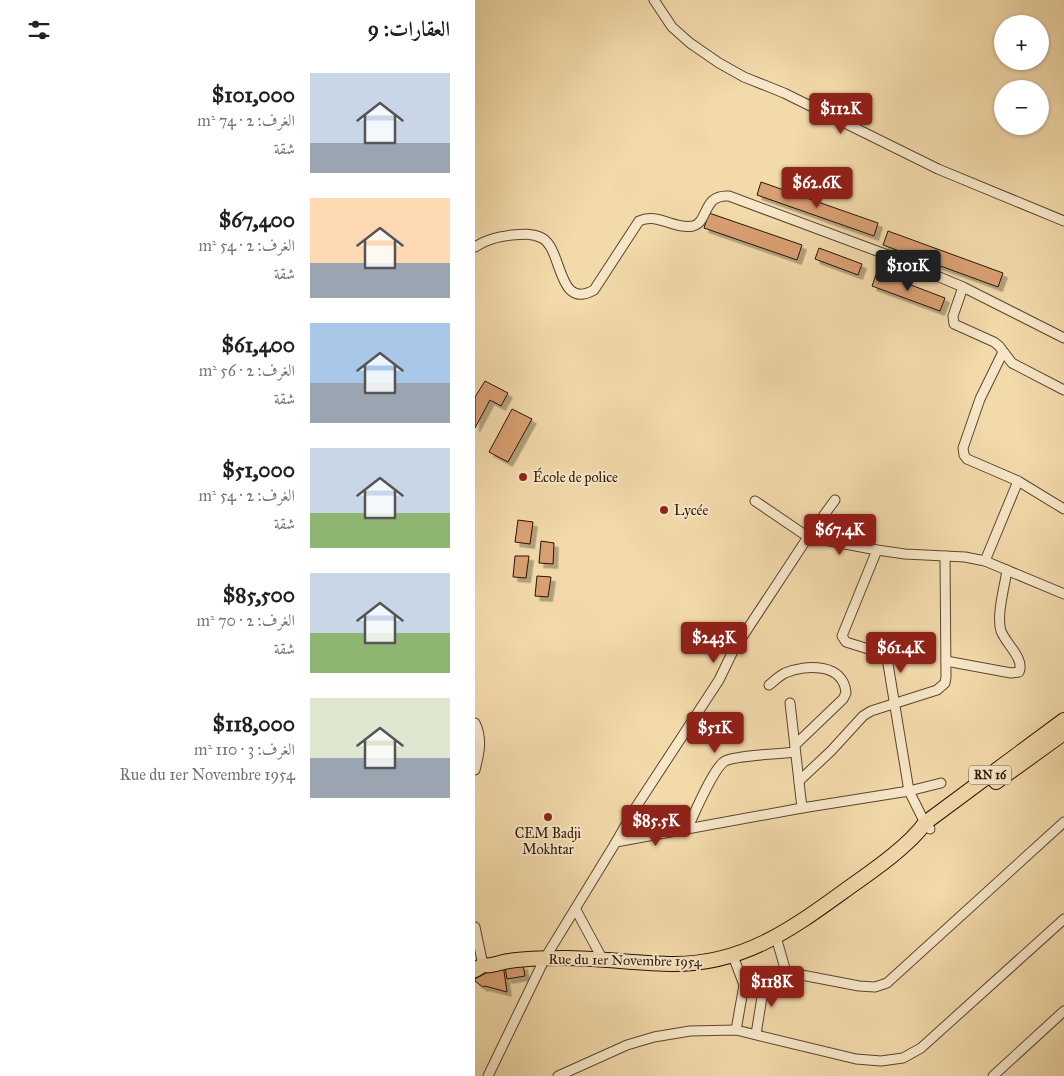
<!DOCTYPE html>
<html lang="ar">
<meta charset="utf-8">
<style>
body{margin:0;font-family:"IM FELL Great Primer",Amiri,serif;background:#f2f2f2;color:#202124;direction:rtl;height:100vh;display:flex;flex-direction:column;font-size:19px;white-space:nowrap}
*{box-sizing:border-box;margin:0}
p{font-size:16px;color:#757577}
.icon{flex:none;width:28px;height:28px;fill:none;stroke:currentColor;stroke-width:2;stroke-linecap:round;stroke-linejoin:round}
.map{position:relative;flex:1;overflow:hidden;direction:ltr}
.details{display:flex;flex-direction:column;background:#fff;width:475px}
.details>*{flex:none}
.buttons{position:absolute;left:519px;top:15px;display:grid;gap:10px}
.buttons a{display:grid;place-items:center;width:55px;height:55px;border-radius:50%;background:#fff;box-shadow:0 1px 4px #0004;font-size:25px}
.price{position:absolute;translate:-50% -42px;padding:0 11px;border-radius:5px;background:#8f2418;color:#fff;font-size:16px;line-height:32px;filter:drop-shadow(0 1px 2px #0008)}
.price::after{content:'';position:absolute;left:50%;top:30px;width:15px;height:11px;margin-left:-8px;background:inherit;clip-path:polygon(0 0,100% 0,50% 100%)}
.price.on{background:#222;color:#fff}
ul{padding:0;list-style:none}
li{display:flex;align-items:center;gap:15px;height:125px;padding:0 25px}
li span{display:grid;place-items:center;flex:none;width:140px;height:100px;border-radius:0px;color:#555}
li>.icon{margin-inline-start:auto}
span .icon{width:60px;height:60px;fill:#fffc;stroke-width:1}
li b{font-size:21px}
h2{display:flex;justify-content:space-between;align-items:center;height:60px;padding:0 25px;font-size:21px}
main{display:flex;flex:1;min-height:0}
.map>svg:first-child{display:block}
</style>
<main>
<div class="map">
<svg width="589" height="1076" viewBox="0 0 589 1076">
<defs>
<filter id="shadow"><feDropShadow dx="4.5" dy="4.5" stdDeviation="0" flood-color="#0004"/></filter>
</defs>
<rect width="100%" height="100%" fill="#f3daab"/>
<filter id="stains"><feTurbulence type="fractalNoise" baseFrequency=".004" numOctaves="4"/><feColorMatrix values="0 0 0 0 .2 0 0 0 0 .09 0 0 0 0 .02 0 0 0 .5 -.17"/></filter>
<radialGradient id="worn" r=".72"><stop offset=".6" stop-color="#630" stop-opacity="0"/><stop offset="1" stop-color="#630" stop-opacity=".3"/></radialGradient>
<g fill="#d9a073" stroke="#271306" filter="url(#shadow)">
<path d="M286 182 403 223 399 236 282 195Z"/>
<path d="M234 213 327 245 322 260 229 228Z"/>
<path d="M413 231 528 273 523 287 408 245Z"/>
<path d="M344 248 387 264 383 275 340 259Z"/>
<path d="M402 272 470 298 465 311 397 286Z"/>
<path d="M10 381 33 393 26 406 15 400 0 428V397Z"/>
<path d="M37 409 57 419 33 462 14 452Z"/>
<path d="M43 520 58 522 55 544 40 542Z"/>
<path d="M66 541 79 543 78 564 64 563Z"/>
<path d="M40 556H54L51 578 38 577Z"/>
<path d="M62 576 76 577 73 597 60 596Z"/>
<path d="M28 964 32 992 10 986 8 987 0 981V979Z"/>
<path d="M48 965 50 976 32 979 30 967Z"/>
</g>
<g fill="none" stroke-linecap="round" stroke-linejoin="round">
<g stroke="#5a452f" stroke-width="11">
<g id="minor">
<path d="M179 0 197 27 215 43 244 63 269 77 309 93 463 169 589 221"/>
<path d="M0 247C12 239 23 237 37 235 47 234 57 233 67 238 88 249 82 311 119 290L164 221C183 212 199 230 218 226 234 222 227 194 254 196L410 254 488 287 478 316 479 324 519 342 524 346 537 363 589 390"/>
<path d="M488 287 589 338"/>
<path d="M528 352 505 399 488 448 489 455 492 459 543 481 589 509"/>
<path d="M280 501 333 537 402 550 430 554 490 557 510 561 589 594"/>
<path d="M402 550 367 636 371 642 406 653 412 658 434 791 450 823 455 829"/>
<path d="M510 561 543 481"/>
<path d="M471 661 536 673 544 672C550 659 531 644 526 631 521 616 530 585 532 570"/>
<path d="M294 685C299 681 304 676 310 673 331 664 369 663 371 693L368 699 320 745"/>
<path d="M315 703 327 808"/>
<path d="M0 723C8 739 4 754 0 770"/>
<path d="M324 781 356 751 388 716 396 711 462 690 470 683 471 677 470 556"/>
<path d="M212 829C219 815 238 768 250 761 262 755 305 754 320 752"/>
<path d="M141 842 161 807 244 680 258 651 333 537 360 500"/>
<path d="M101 910 128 960"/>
<path d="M0 927 8 965"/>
<path d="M301 937 311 972"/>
<path d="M258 956 269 985 261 1030"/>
<path d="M269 985 311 972 384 986 400 987 412 983 589 822"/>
<path d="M281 1034 290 979"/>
<path d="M13 1076 70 958 141 842 327 808 434 791 466 783"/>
<path d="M83 1076 152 1045 179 1037 215 1031 261 1030 381 1059 406 1061 428 1058 446 1048 589 919"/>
<path d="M518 1076 589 1011"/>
</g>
</g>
<g stroke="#271306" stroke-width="16">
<g id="primary">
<path d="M521 782 589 733"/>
<path d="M0 970 8 965C16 967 25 962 34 961 52 958 71 958 90 958 127 958 163 964 199 964 270 964 318 928 372 889 396 872 434 846 450 823L589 720"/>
</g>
</g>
<use href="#minor" stroke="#f7e7c8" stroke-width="9"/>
<use href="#primary" stroke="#f3daab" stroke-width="14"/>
</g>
<g fill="#8f2418" stroke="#f7e7c8" stroke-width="2">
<circle cx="48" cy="477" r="5"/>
<circle cx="189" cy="510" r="5"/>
<circle cx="73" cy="817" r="5"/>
</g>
<g text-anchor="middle" stroke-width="4" stroke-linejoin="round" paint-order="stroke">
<rect fill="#f7e7c8" stroke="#655340" stroke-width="1" x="494" y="765.5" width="42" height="19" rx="4"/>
<g font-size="12" font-weight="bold" fill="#271306">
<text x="515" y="779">RN 16</text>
</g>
<g font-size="14" fill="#271306" stroke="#f7e7c8" text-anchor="start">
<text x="58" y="482">École de police</text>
<text x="199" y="515">Lycée</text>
<text x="73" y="838" text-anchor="middle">CEM Badji<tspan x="73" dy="16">Mokhtar</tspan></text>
</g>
<g font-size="14" fill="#271306" stroke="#f7e7c8">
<text transform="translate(150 960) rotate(1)" y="5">Rue du 1er Novembre 1954</text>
</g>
</g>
<rect width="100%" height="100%" filter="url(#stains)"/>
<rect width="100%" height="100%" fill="url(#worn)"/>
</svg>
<div class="buttons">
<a>+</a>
<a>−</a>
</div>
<b class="price" style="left:366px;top:135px">$112K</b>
<b class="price" style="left:342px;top:209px">$62.6K</b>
<b class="price on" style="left:433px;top:292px">$101K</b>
<b class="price" style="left:365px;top:556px">$67.4K</b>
<b class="price" style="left:239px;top:664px">$243K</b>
<b class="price" style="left:426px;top:674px">$61.4K</b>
<b class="price" style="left:240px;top:754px">$51K</b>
<b class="price" style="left:181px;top:847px">$85.5K</b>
<b class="price" style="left:297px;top:1008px">$118K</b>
</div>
<section class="details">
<h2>العقارات: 9<svg class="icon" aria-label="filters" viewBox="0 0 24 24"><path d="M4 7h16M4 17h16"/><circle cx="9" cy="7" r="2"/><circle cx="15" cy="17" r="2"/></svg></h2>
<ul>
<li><span style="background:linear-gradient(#c9d6e8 70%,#9aa5b1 0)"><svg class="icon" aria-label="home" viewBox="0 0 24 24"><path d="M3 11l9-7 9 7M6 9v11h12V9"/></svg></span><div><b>$101,000</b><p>الغرف: 2 · 74 m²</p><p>شقة</p></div></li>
<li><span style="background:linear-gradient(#ffd9b3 65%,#9aa5b1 0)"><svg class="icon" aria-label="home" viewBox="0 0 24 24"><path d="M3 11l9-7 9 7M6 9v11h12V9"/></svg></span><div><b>$67,400</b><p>الغرف: 2 · 54 m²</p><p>شقة</p></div></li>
<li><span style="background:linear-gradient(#a9c7e8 60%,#9aa5b1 0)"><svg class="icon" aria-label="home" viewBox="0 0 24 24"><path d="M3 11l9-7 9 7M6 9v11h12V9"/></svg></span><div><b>$61,400</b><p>الغرف: 2 · 56 m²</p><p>شقة</p></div></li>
<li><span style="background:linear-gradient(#c9d6e8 65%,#8fb573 0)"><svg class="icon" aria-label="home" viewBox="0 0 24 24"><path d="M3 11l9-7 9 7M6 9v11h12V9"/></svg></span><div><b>$51,000</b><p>الغرف: 2 · 54 m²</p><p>شقة</p></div></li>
<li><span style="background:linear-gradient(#c9d6e8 60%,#8fb573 0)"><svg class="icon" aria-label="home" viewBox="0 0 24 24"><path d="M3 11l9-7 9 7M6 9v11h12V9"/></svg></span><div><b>$85,500</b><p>الغرف: 2 · 70 m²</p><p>شقة</p></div></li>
<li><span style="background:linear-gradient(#dfe7d0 60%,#9aa5b1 0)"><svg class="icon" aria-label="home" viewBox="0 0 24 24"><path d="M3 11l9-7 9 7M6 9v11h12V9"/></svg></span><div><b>$118,000</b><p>الغرف: 3 · 110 m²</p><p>Rue du 1er Novembre 1954</p></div></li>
</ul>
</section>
</main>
